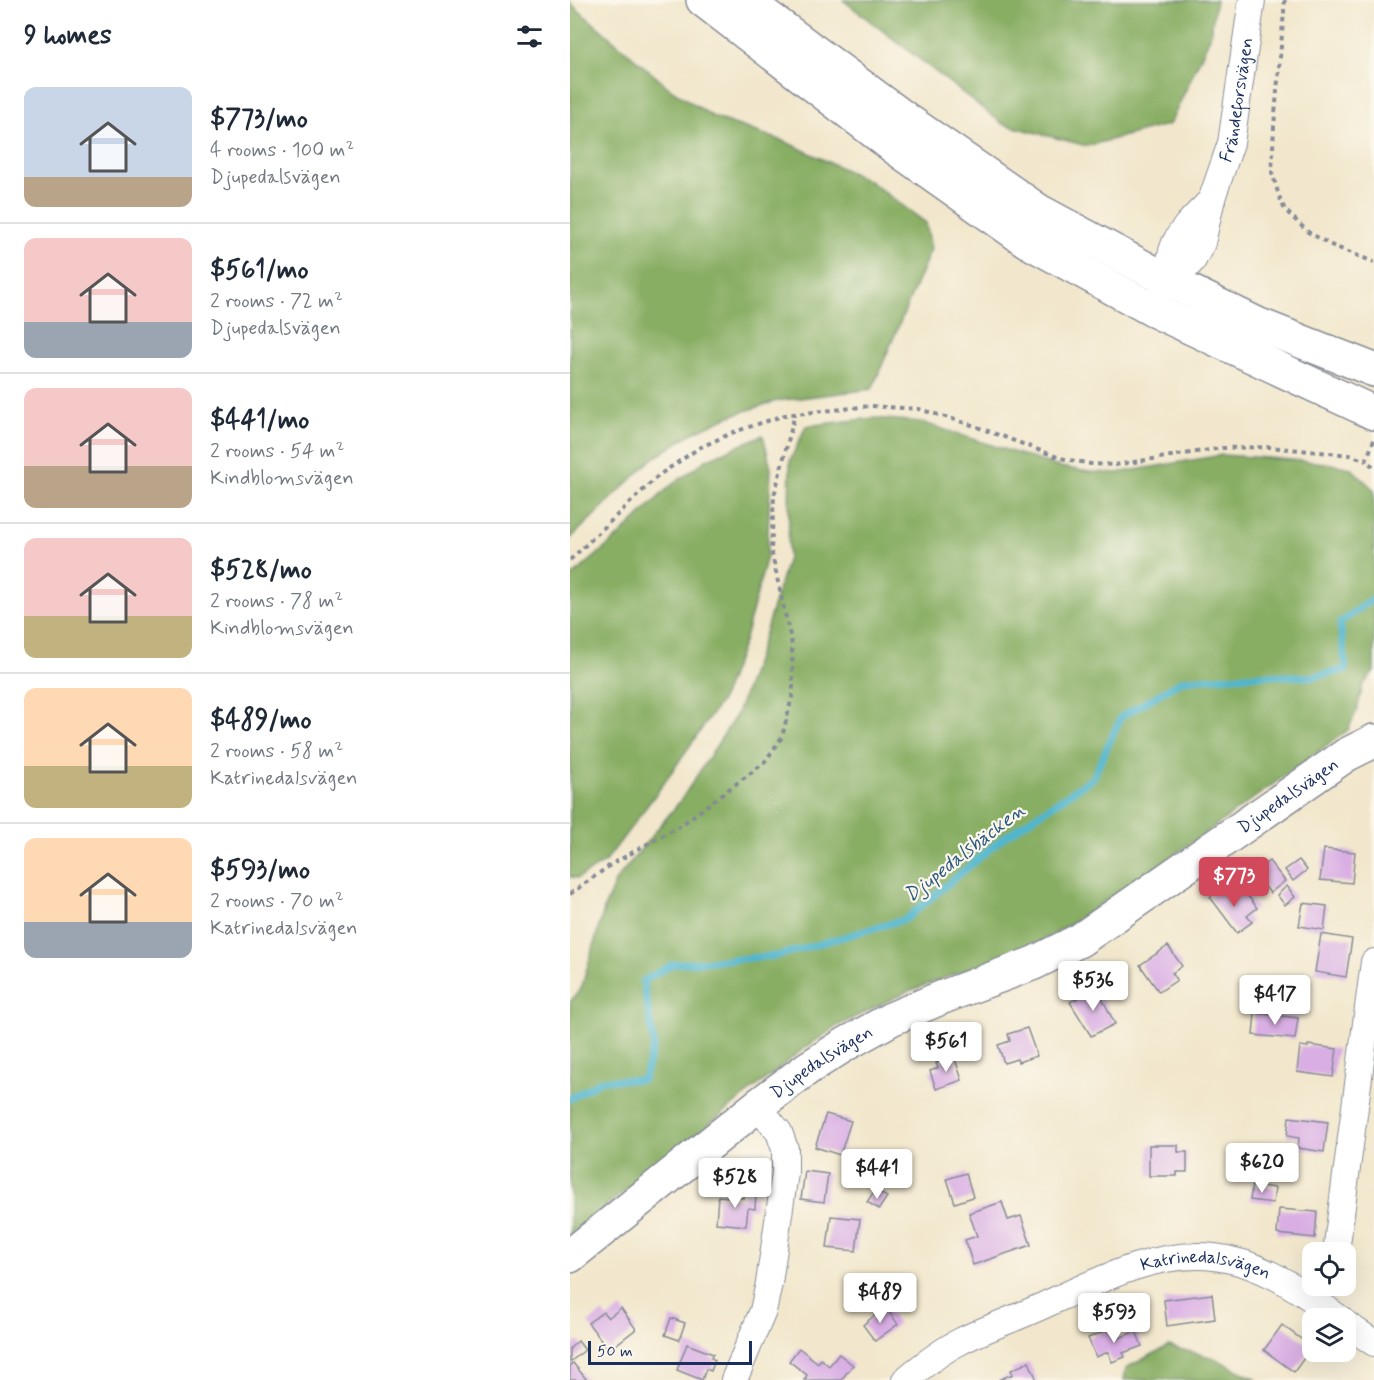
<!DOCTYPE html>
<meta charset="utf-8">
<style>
body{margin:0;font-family:Mynerve,sans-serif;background:#f6f6f7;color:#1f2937;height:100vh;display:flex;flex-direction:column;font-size:22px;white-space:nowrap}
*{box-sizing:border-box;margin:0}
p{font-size:20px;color:#747a83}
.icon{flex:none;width:33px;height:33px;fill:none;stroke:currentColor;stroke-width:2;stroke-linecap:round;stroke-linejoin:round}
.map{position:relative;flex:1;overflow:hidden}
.drawer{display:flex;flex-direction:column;background:#fff;width:570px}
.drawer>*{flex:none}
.fabs{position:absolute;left:732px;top:1242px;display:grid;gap:12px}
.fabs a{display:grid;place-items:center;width:54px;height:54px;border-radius:12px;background:#fff;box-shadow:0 6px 24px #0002;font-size:30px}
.scale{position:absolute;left:18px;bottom:15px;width:164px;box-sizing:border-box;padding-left:6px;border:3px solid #1b2f5e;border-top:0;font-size:16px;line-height:21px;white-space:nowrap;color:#1b2f5e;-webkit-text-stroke:4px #fbf7ec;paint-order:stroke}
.price{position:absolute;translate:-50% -51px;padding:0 14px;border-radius:6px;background:#fff;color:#222;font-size:20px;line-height:39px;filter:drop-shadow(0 2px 3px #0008)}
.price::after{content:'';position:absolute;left:50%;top:36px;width:18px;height:14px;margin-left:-9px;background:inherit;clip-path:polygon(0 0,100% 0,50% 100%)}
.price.active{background:#d1495b;color:#fff}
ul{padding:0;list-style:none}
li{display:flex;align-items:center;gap:18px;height:150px;padding:0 24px}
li+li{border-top:2px solid #e0e1e3}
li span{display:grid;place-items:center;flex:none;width:168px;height:120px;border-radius:12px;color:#555}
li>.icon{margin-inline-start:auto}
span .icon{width:72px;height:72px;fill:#fffc;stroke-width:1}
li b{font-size:26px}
h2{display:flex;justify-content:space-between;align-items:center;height:72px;padding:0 24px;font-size:26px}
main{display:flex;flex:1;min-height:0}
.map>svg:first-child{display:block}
</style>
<main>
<section class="drawer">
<h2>9 homes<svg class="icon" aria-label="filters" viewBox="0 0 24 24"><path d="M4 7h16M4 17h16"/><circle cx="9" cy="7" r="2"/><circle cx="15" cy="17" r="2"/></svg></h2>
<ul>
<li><span style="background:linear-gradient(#c9d6e8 75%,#b9a48a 0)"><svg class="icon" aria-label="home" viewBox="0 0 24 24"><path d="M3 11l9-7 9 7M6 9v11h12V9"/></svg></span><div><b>$773/mo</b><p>4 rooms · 100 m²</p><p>Djupedalsvägen</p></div></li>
<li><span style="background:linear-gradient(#f6c9c9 70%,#9aa5b1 0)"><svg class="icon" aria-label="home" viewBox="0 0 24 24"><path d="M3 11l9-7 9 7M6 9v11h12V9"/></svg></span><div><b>$561/mo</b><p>2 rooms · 72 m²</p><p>Djupedalsvägen</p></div></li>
<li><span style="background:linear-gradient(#f6c9c9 65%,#b9a48a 0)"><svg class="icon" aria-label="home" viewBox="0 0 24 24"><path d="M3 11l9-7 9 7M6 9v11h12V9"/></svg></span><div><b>$441/mo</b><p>2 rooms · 54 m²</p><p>Kindblomsvägen</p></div></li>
<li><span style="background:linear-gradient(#f6c9c9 65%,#c2b280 0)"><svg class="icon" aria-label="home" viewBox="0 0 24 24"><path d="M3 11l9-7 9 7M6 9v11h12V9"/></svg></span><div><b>$528/mo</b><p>2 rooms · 78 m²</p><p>Kindblomsvägen</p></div></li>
<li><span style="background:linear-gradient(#ffd9b3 65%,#c2b280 0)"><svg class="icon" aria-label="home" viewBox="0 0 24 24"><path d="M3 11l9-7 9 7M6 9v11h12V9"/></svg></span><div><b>$489/mo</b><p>2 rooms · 58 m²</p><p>Katrinedalsvägen</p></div></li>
<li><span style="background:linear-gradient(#ffd9b3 70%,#9aa5b1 0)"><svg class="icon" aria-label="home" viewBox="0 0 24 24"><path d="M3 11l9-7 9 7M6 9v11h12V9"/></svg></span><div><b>$593/mo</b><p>2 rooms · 70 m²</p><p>Katrinedalsvägen</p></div></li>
</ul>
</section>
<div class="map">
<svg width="804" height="1380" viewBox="0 0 804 1380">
<rect width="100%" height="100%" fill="#fbf7ec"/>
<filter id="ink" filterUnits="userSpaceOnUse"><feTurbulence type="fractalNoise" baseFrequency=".0167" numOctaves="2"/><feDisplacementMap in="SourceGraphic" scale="12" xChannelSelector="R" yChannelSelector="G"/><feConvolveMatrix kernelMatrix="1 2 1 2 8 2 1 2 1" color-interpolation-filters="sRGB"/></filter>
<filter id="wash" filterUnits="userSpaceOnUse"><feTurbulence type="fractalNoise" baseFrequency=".008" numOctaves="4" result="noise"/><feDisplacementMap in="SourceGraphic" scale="24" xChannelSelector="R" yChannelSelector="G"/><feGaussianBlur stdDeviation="1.35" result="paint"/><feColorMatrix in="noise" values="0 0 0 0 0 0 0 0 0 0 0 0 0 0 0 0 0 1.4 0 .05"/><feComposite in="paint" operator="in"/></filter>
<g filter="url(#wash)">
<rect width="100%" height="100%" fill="#f2e7cc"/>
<g fill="#88ae63" stroke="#526e60" stroke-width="1.5">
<path d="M273 0H646L640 37 600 124 517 146 433 124Z"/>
<path d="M0 3 99 88 143 117 216 142 299 181 356 223 361 249 302 389 206 401 157 417 122 433 81 460 0 539Z"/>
<path d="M303 418 351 422 489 467 520 472 547 473 652 455 698 458 756 463 781 468 804 490V672L793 685 787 710 778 730 630 837 501 924 465 945 336 992 269 1025 232 1050 0 1235V1002L11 989 35 906 46 880 111 800 167 714 189 652 218 558 220 461 236 426Z"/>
<path d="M193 435 201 468 197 556 174 642 151 701 94 783 35 862 8 878 0 877V578L50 535 99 487 136 460Z"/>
<path d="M598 1346 644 1358 687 1380H554L556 1368Z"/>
</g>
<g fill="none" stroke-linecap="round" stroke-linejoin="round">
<path stroke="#50b6cf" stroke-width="7" d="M0 1099 32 1080H73L84 1045 73 981 103 964 207 956 336 919 433 838 523 778 551 717 613 680 693 675 740 677 776 670 770 623 804 598"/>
</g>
<g id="blocks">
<g fill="#d9aee4">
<path d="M754 849 785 852 782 883 750 880Z"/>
<path d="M729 860 737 870 723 881 715 870Z"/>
<path d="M699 861 715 881 700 893 684 872Z"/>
<path d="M655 886 665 899 675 892 687 908 677 916 682 922 667 933 640 897Z"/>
<path d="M717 886 725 897 715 905 707 895Z"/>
<path d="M733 903 757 906 754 930 729 926Z"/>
<path d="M751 934 782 939 776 977 745 972Z"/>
<path d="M598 946 612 966 602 973 607 980 589 992 570 965Z"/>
<path d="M527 988 545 1024 521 1036 500 1002Z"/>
<path d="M685 1013 728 1018 725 1039 683 1035Z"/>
<path d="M457 1028 467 1056 448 1062 447 1059 434 1063 428 1045 440 1041 438 1034Z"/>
<path d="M738 1045 767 1049 763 1077 727 1072 730 1046 738 1047Z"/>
<path d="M384 1056 392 1080 366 1089 360 1071 368 1068 366 1063Z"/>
<path d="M256 1114 281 1121 270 1155 245 1147Z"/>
<path d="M719 1117 758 1122 754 1152 728 1148 729 1138 717 1136Z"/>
<path d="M579 1145H608V1152H617V1172H607V1176H579Z"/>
<path d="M235 1171 258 1174 254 1202 231 1199Z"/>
<path d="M396 1173 403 1197 385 1203 377 1179Z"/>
<path d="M682 1185 705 1188 703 1203 680 1200Z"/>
<path d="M305 1190 317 1197 309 1209 297 1202Z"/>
<path d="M175 1192 186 1193 185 1209 178 1208 176 1226 146 1223 148 1196 174 1198Z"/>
<path d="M432 1202 438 1220 451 1216 461 1245 403 1265 395 1240 407 1236 399 1213Z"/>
<path d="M709 1209 747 1212 745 1238 707 1234Z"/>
<path d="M261 1216 290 1219 286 1251 257 1248Z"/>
<path d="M642 1294 645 1319 597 1326 594 1300Z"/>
<path d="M315 1307 328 1324 305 1341 293 1325Z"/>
<path d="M51 1308 66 1329 39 1350 18 1323 33 1312 38 1318Z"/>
<path d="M101 1318 115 1323 109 1340 95 1335Z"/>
<path d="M712 1325 742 1347 724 1372 694 1350Z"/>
<path d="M543 1328 547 1339 566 1331 572 1346 553 1353 555 1357 542 1362 538 1352 526 1357 518 1338Z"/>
<path d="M8 1341 15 1350 0 1362V1348Z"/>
<path d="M117 1344 143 1354 141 1358 145 1360 141 1371 136 1369 132 1380 107 1370Z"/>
<path d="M229 1348 248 1363 251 1359 259 1366 269 1354 283 1365 271 1380H234L237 1375 219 1361Z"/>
<path d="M459 1362 467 1380H428L443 1374 441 1370Z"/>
<path d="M3 1363 17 1380H0V1365Z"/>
</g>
</g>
</g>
<g filter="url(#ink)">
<use href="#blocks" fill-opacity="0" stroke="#868b95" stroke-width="1.5"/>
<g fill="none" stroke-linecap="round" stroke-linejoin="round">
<g stroke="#868b95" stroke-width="28">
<g id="minor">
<path d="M599 281C597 238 615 228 642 199"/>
<path id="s1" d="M592 293 599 281 612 272 623 260 632 243 642 198 661 143 682 0"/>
<path d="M766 1252 804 962"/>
<path d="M776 1324 804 1343"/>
<path d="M164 1380 193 1311 199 1283 215 1173V1149L209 1132 187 1106"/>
<path id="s2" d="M335 1380C352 1366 371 1351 391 1341 417 1328 444 1319 470 1307 523 1283 584 1250 644 1257 691 1262 732 1291 769 1318"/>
</g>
</g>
<g stroke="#868b95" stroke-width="36">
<g id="tertiary">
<path id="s3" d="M0 1256 187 1106 238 1068 276 1044 321 1019 373 997 464 963 510 940 776 755 804 741"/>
</g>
</g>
<g stroke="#868b95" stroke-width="36">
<g id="secondary">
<path d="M133 0 324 147 457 241 583 310 804 413"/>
<path d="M175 0 337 120 469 211 599 281 687 324 804 370"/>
</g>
</g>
<g stroke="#868b95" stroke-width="4" stroke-dasharray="4.5 4.5" stroke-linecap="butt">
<path d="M715 0 704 126 702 172 709 196 715 210 738 232 763 246 804 262"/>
<path d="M804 440 796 461 804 467"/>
<path d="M0 560 89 475 129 448 164 432 215 415 301 406 349 409 402 425 490 458 521 464 545 465 652 448 699 447 780 455 796 461"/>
<path d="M0 894 42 864 111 825 194 763 212 737 223 693 222 645 201 550 204 496 225 414"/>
</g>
<use href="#minor" stroke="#fff" stroke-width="26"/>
<use href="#tertiary" stroke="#fff" stroke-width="33"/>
<use href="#secondary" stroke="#fff" stroke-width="33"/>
</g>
</g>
<g text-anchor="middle" stroke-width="4.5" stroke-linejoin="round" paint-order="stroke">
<g font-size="18" fill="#1b2f5e" stroke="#fbf7ec">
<text dy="6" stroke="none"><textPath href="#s1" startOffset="213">Frändeforsvägen</textPath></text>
<text dy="6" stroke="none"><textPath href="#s3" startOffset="858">Djupedalsvägen</textPath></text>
<text dy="6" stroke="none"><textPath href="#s3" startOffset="318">Djupedalsvägen</textPath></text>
<text dy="6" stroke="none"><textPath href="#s2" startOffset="330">Katrinedalsvägen</textPath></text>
</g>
<g font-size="20" font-style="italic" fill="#2b5880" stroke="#fbf7ec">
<text transform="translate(394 852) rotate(-38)" y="7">Djupedalsbäcken</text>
</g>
</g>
</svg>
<div class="fabs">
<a><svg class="icon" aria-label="locate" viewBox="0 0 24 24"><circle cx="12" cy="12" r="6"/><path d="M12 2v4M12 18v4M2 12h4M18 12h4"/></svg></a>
<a><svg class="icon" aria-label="layers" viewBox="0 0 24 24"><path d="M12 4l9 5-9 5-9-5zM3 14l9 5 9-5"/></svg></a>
</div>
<div class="scale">50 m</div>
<b class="price active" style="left:664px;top:908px">$773</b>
<b class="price" style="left:523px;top:1012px">$536</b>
<b class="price" style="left:705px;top:1026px">$417</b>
<b class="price" style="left:376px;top:1073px">$561</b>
<b class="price" style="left:692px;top:1194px">$620</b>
<b class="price" style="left:307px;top:1200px">$441</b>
<b class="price" style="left:165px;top:1209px">$528</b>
<b class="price" style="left:310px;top:1324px">$489</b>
<b class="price" style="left:544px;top:1344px">$593</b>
</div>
</main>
